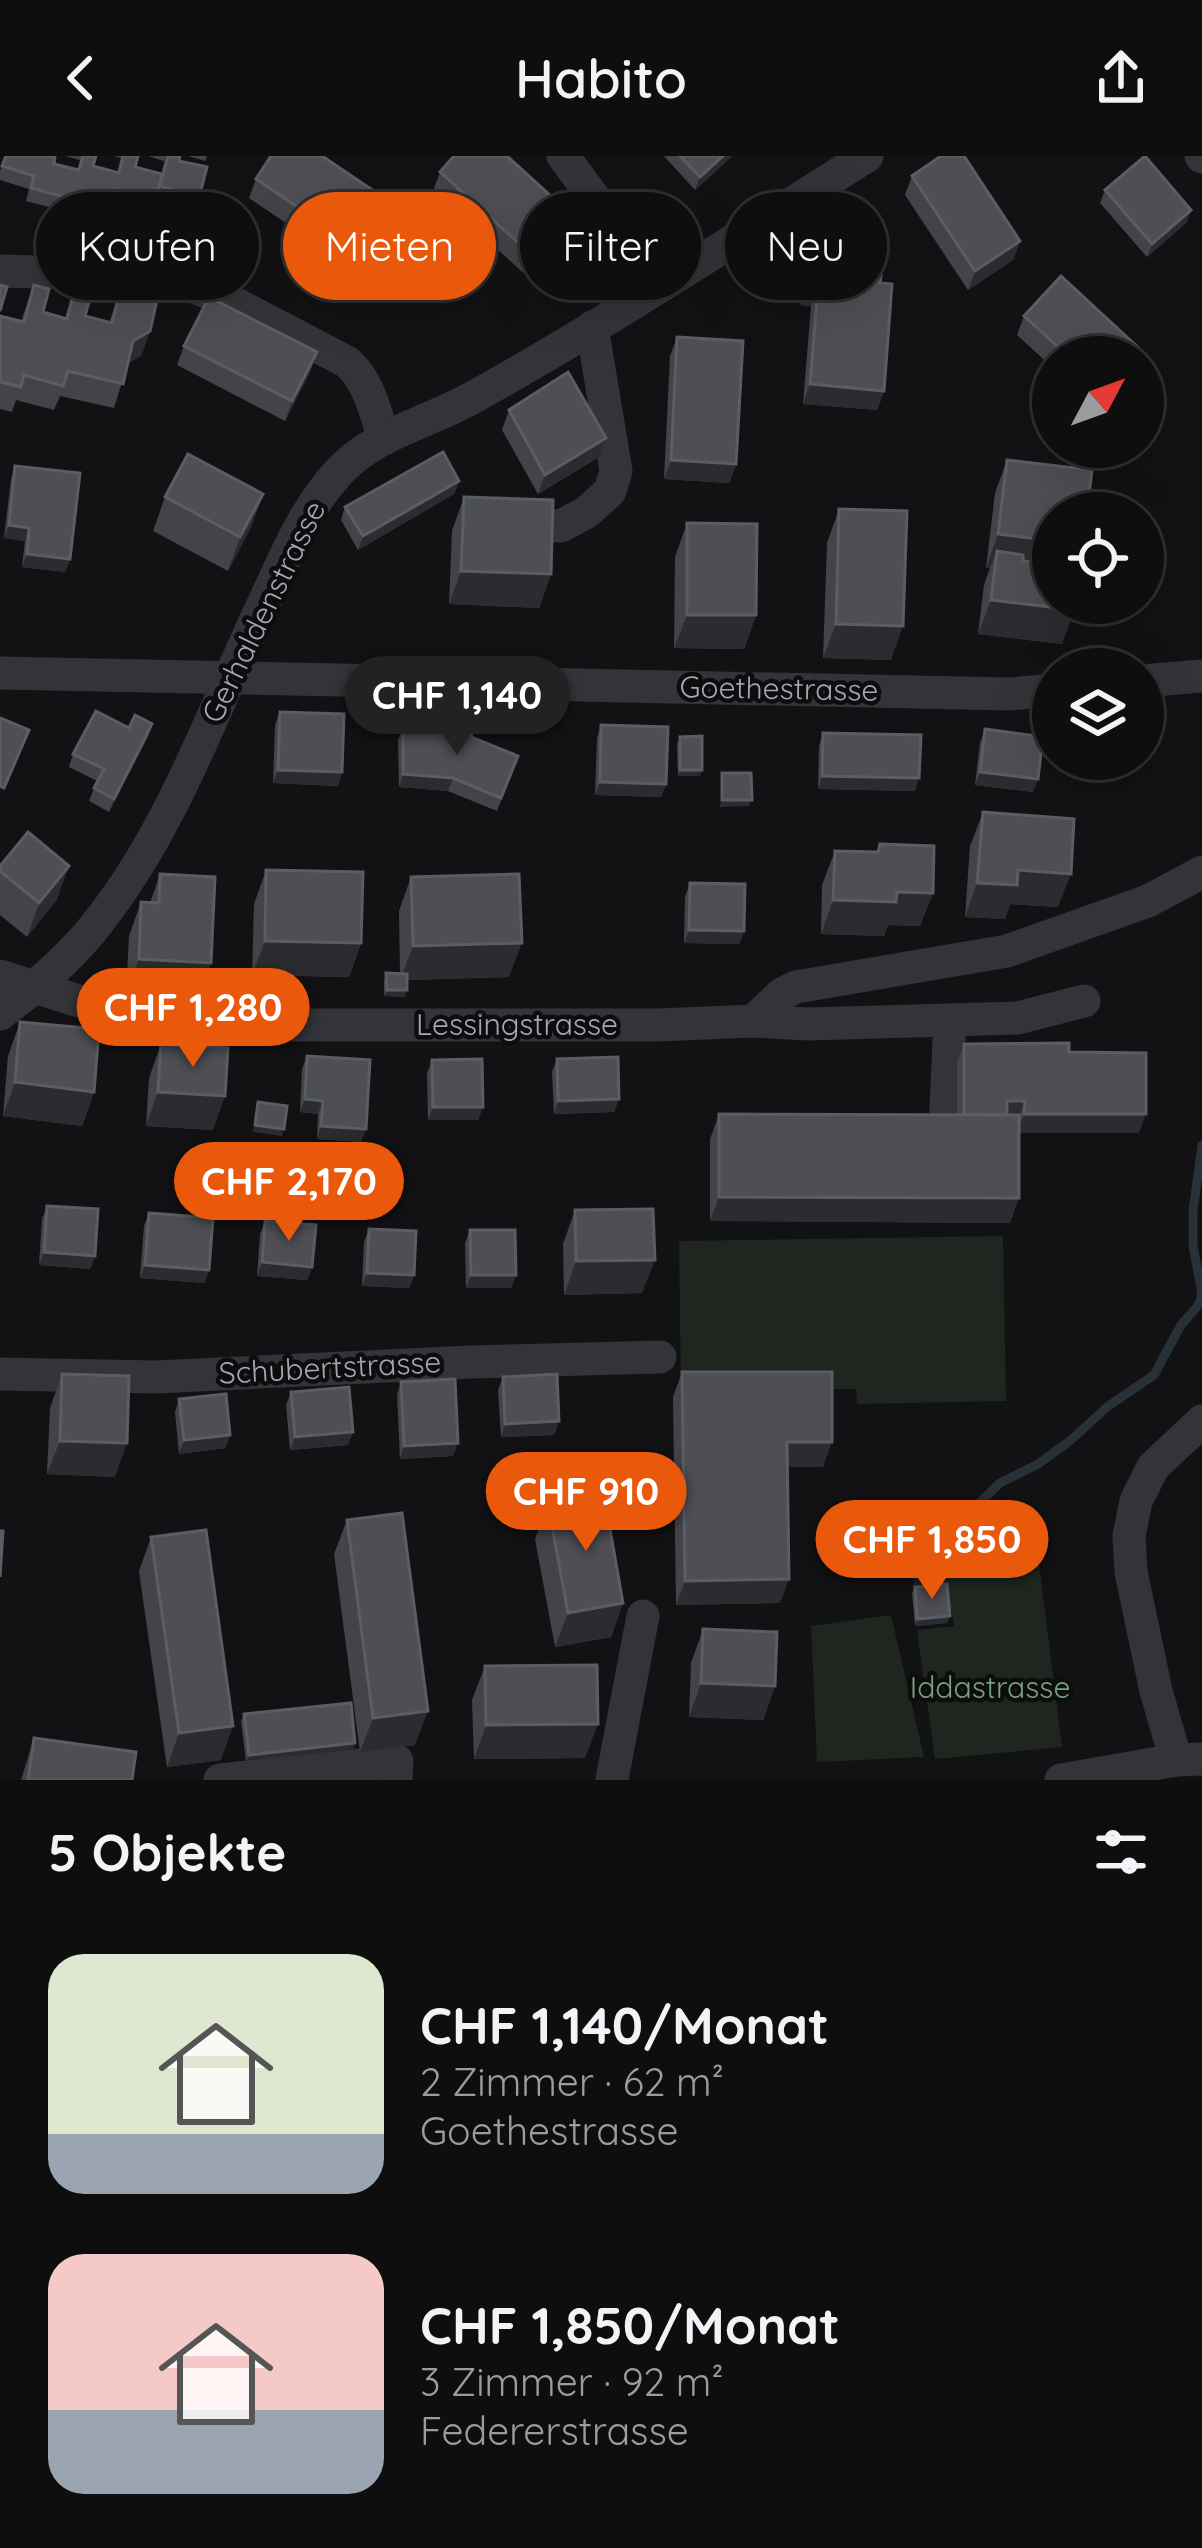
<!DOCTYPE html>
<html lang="de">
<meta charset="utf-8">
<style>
body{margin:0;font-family:Quicksand,sans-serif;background:#1c1c1d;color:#f1f3f6;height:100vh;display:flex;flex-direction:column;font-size:45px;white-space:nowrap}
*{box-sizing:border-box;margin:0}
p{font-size:39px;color:#9b9c9e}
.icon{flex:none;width:66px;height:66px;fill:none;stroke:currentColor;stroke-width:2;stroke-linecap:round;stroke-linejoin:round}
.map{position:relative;height:1624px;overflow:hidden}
.side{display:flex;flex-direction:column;background:#0e0e0f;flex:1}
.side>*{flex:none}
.top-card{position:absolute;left:36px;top:36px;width:1131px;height:108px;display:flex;gap:24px}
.needle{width:78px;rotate:49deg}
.fabs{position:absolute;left:1032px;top:180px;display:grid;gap:24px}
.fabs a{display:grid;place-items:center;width:132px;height:132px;border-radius:50%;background:#0e0e0f;box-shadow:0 12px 48px #0002,0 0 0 3px #2e2e2f;font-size:60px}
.price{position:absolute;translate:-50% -102px;padding:0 27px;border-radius:42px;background:#ea580c;color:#fff;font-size:39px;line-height:78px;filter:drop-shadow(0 3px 6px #0008)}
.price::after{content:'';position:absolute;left:50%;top:72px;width:36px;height:27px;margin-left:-18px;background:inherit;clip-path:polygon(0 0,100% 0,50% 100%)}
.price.on{background:#222;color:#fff}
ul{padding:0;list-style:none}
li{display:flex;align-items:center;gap:36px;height:300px;padding:0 48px}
li span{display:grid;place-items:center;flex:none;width:336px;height:240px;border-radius:36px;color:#555}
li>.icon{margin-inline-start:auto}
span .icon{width:144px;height:144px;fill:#fffc;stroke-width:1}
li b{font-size:51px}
h2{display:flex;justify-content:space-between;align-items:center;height:144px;padding:0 48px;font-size:51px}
.pill{padding:0 42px;border-radius:54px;background:#0e0e0f;box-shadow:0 12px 48px #0002,0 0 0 3px #2e2e2f;font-size:42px;line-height:108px}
.pill.on{background:#ea580c;color:#fff}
header{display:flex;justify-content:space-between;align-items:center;height:156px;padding:0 48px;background:#0e0e0f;font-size:54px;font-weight:600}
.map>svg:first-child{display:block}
</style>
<header><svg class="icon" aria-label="back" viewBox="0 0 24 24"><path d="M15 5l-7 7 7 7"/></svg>Habito<svg class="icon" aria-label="share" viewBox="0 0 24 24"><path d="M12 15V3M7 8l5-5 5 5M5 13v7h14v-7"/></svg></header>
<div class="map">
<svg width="1202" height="1624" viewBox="0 0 1202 1624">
<rect width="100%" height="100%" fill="#121214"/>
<g fill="#1e261f">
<path d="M1003 1080 1006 1245 857 1248 856 1233 681 1235 679 1085Z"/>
<path d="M1035 1376 1062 1591 935 1603 917 1474 954 1470 947 1431 913 1434 917 1387Z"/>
<path d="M891 1459 924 1601 817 1606 811 1470Z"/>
</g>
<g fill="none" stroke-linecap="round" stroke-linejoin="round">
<path stroke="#283138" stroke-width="9" d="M965 1370 973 1353 1000 1327 1038 1308 1071 1284 1107 1251 1154 1219 1181 1169 1196 1152 1201 1144V1132L1193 1090V1055L1202 989"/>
<g stroke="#333439" stroke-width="33">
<path d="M563 0 592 39 647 138"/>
<path d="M1201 0 1202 1"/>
<path d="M0 115 156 119 177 124 238 149 347 206C369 225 375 255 384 283"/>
<path d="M509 368 561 370 587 356 610 335 616 315 592 171"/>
<path d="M0 517 1010 538 1053 534"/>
<path d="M1143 525 1202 520"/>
<path d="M0 820 126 860 186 869H659L753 865 782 838 796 831 1007 795 1148 745 1202 716"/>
<path d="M0 858C36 831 72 801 99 765 170 675 210 563 258 459 281 411 301 357 338 317 373 278 427 267 472 242 607 167 736 82 867 0"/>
<path d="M753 865 808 868 1018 862 1084 845"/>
<path d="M945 972 950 864"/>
<path d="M0 1218 156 1221 471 1206 660 1201"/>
<path d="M1176 1604 1156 1535 1131 1416 1129 1380 1136 1345 1153 1311 1202 1265"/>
<path d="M612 1623 643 1460"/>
<path d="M220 1624 397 1605 396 1624"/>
<path d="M1061 1624 1176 1604 1202 1603"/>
</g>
</g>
<g fill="#434449">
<path d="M5 0 54 8 78 14 80 4 65 0H96L93 10 117 17 121 2 113 0H138L135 11 161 18 166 0 164 5 148 0H180L179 5 199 42 192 61 153 49 150 57 110 47 106 59 70 50 68 56 26 45 29 33 0 24V15Z"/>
<path d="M188 0H207L205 5Z"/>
<path d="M664 0H732L695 34Z"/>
<path d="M440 16 567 80 529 122 433 35Z"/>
<path d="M912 20 1020 85 1013 104 968 134 905 39Z"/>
<path d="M256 23 390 46 383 65 351 111 249 42Z"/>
<path d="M1105 34 1191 54 1186 67 1147 101 1100 47Z"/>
<path d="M809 105 880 127 884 235 877 254 803 248 811 150 800 149 802 125Z"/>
<path d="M76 127 85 160 109 167 121 132 150 175 141 200 128 207 114 252 60 240 54 254 16 244 12 256 0 253V160L21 165 34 129 43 156 65 162Z"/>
<path d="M1024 160 1144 197 1143 201H1053V212L1017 179Z"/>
<path d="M677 181 736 308 729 327 664 323 670 200Z"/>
<path d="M184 190 317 196 310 216 285 265 177 209Z"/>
<path d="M509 254 606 282 599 301 538 338 502 274Z"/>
<path d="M1007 304 1092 314 1062 488 978 478 984 429 990 412H986L995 337Z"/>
<path d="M15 310 70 403 65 416 22 411 25 385 4 382 11 323Z"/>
<path d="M459 325 454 338 358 394 341 364 345 351Z"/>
<path d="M263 338 251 371 228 415 153 375 165 341Z"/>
<path d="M464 341 551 418 539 452 449 448 452 375Z"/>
<path d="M839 353 891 504 823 502 827 387Z"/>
<path d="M687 367 756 459 744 493 674 492 675 401Z"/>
<path d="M280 556 342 616 338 630 273 627 275 569Z"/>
<path d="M450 563 471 581 518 600 497 655 448 635 399 631 398 584 403 571 445 577Z"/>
<path d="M601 569 666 628 661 641 595 639 597 582Z"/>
<path d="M985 573 1033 636 975 629 980 587Z"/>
<path d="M823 577 915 635 818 633 819 590Z"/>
<path d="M148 581 109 656 89 645 97 625 69 611 73 598Z"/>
<path d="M680 581 700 620H678L677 588Z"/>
<path d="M983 656 1058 751 1010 748 1005 763 965 761 970 690Z"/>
<path d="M835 695 933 737 920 770 888 769 884 780 821 778 822 729Z"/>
<path d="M0 710 57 743 27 781 0 759Z"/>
<path d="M266 714 361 787 349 821 252 819 254 748Z"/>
<path d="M160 718 211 807 198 841 126 837 129 780 141 746 150 747Z"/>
<path d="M411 721 509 821 407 824 405 841 384 840V824L386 817H400L399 755Z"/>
<path d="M690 727 744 775 739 788 684 787 685 741Z"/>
<path d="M20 866 94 936 82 970 3 960 8 900Z"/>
<path d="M161 888 213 974 146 970 149 922Z"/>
<path d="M964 888 1069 896 1139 977H1019L1010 1067 710 1065V983L719 958 957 959V907Z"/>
<path d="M307 900 361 986 317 983 318 958 300 956 302 913Z"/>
<path d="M557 903 619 943 614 956 554 958 552 916Z"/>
<path d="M432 904 483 951 478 964H428L427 917Z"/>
<path d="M47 1050 95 1100 90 1113 39 1109 42 1063Z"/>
<path d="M575 1054 642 1137 564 1139 563 1088Z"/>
<path d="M149 1057 209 1114 204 1127 140 1122 144 1070Z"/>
<path d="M265 1065 312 1111 307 1124 257 1120 260 1078Z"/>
<path d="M369 1073 414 1119 409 1132 362 1130 364 1086Z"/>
<path d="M470 1074 516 1119 511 1132H466L465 1087Z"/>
<path d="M682 1216 823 1311H788L780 1447 676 1449 673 1241Z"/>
<path d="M62 1218 115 1321 47 1318 50 1252Z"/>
<path d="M503 1221 559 1265 554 1279 501 1281 498 1234Z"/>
<path d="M401 1226 453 1300 400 1303 397 1239Z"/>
<path d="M291 1236 353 1276 348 1289 290 1294 286 1249Z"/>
<path d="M179 1243 230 1279 225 1292 179 1298 175 1256Z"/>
<path d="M548 1349 623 1447 611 1481 555 1491 535 1383Z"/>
<path d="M347 1364 415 1589 360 1596 334 1398Z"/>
<path d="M151 1381 221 1604 167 1611 139 1415Z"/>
<path d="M915 1431 947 1467 915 1470 912 1437Z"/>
<path d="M703 1473 775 1530 763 1564 689 1561 691 1507Z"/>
<path d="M485 1510 585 1602 474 1603 472 1544Z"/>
<path d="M244 1558 355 1587 353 1594 246 1605 241 1565Z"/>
<path d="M34 1582 132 1624H21Z"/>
</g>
<g fill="#2b2c2f">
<path d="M723 0H732L695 34 700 21Z"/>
<path d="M390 46 383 65 351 111 358 92Z"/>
<path d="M1191 54 1186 67 1147 101 1152 88Z"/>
<path d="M574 61 567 80 529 122 536 103Z"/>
<path d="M1020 85 1013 104 968 134 975 115Z"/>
<path d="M807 130 818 131 811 150 800 149Z"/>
<path d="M150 175 141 200 124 210 133 185Z"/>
<path d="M317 196 310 216 285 265 292 245Z"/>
<path d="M810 228 884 235 877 254 803 248Z"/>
<path d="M606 282 599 301 538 338 545 319Z"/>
<path d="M671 304 736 308 729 327 664 323Z"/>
<path d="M459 325 454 338 358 394 363 380Z"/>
<path d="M263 338 251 371 228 415 240 381Z"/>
<path d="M9 369 29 372 25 385 4 382Z"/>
<path d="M998 378 1053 385 1041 418 997 395 990 412H986Z"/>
<path d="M27 398 70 403 65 416 22 411Z"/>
<path d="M461 415 551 418 539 452 449 448Z"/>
<path d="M991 444 1075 454 1062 488 978 478Z"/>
<path d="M687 459H756L744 493 674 492Z"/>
<path d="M836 468 903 470 891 504 823 502Z"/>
<path d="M152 568 148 581 109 656 114 643Z"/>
<path d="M278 614 342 616 338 630 273 627Z"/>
<path d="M680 614H702L700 620H678Z"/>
<path d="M980 616 1038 623 1033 636 975 629Z"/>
<path d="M403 618 453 622 448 635 399 631Z"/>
<path d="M822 620 919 622 915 635 818 633Z"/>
<path d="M600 626 666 628 661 641 595 639Z"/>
<path d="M722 644H752L749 650 719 651Z"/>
<path d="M69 710 57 743 27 781 39 747Z"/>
<path d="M1018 714 1071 718 1058 751 1010 748 1005 763 965 761 977 727Z"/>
<path d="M897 736 933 737 920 770 888 769 884 780 821 778 833 744Z"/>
<path d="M689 774 744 775 739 788 684 787Z"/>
<path d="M265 785 361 787 349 821 252 819Z"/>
<path d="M522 787 509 821 400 824 413 790Z"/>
<path d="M139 803 211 807 198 841 126 837Z"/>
<path d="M387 834H407L405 841 384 840Z"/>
<path d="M15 926 94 936 82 970 3 960Z"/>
<path d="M158 936 225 940 213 974 146 970Z"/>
<path d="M305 943 323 945 318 958 300 956Z"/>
<path d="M619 943 614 956 554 958 558 945Z"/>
<path d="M1007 945H1025L1018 964 1000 982Z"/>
<path d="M433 951H483L478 964H428Z"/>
<path d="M1024 958H1146L1139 977H1017Z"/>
<path d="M255 969 284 973 282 980 252 976Z"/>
<path d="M321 970 366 973 361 986 317 983Z"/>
<path d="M719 1041 1019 1042 1010 1067 710 1065Z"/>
<path d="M44 1096 95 1100 90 1113 39 1109Z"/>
<path d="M655 1104 642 1137 564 1139 576 1105Z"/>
<path d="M262 1106 312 1111 307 1124 257 1120Z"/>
<path d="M145 1109 209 1114 204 1127 140 1122Z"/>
<path d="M367 1117 414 1119 409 1132 362 1130Z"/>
<path d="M471 1119H516L511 1132H466Z"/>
<path d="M559 1265 554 1279 501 1281 505 1268Z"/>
<path d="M353 1276 348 1289 290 1294 295 1281Z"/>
<path d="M230 1279 225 1292 179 1298 184 1284Z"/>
<path d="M60 1285 127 1287 115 1321 47 1318Z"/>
<path d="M787 1286H832L823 1311H778Z"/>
<path d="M458 1287 453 1300 400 1303 404 1290Z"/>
<path d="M789 1423 780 1447 676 1449 685 1425Z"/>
<path d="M623 1447 611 1481 555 1491 568 1457Z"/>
<path d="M950 1460 947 1467 915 1470 917 1463Z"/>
<path d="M701 1527 775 1530 763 1564 689 1561Z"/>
<path d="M428 1555 415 1589 360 1596 373 1562Z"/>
<path d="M598 1568 585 1602 474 1603 486 1569Z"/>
<path d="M233 1570 221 1604 167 1611 179 1577Z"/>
<path d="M355 1587 353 1594 246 1605 249 1599Z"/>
</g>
<g fill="#4e4f55" stroke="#5b5d64" stroke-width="3">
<path d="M6 0H55L54 8 79 14 83 0H96L93 10 119 17 123 0H138L135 11 162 18 155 44 114 34 111 46 73 37 72 43 31 32 34 20 2 10Z"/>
<path d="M168 0H180L179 5 207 11 199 42 160 30Z"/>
<path d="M271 0H322L390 46 358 92 256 23Z"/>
<path d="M454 0H507L574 61 536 103 440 16Z"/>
<path d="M680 0H723L700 21Z"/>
<path d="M941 0H964L1020 85 975 115 912 20Z"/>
<path d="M1145 0 1191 54 1152 88 1105 34Z"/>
<path d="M809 105 882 111 880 127 892 128 884 235 810 228 818 131 807 130Z"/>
<path d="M1061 120 1144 197 1141 201H1069L1024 160Z"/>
<path d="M76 127 93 131 85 160 112 167 121 132 158 140 150 175 133 185 123 228 68 215 63 230 24 219 21 231 0 226V160L24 166 34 129 49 133 43 156 67 163Z"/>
<path d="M0 129 7 131 0 155Z"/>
<path d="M209 141 317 196 292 245 184 190Z"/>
<path d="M677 181 743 185 736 308 671 304Z"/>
<path d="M568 216 606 282 545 319 509 254Z"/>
<path d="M443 296 459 325 363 380 345 351Z"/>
<path d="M188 298 263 338 240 381 165 341Z"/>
<path d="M1007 304 1092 314 1087 357H1053V385L998 378Z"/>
<path d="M15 310 80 317 70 403 27 398 29 372 9 369Z"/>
<path d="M464 341 553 344 551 418 461 415Z"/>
<path d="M839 353 907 355 903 470 836 468Z"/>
<path d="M687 367 757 368 756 459H687Z"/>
<path d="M1053 387V447H1076L1075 454 991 444 997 395 1023 399V405L1051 408Z"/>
<path d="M96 555 129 572 135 559 152 568 114 643 94 632 104 613 73 598Z"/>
<path d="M280 556 344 558 342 616 278 614Z"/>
<path d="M0 562 29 574 4 632 0 630Z"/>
<path d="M450 563 474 569 471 581 518 600 501 642 453 622 403 618V571L446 577Z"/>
<path d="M601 569 668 571 666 628 600 626Z"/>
<path d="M985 573 1043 581 1038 623 980 616Z"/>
<path d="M823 577 921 579 919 622 822 620Z"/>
<path d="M702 580V614H680V581Z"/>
<path d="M722 617H751L752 644H722Z"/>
<path d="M983 656 1074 663 1071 718 1018 714 1017 729 977 727Z"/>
<path d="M28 676 69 710 39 747 0 715V710Z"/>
<path d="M880 688 934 690 933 737 897 736 896 746 833 744 835 695 878 696Z"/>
<path d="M266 714 363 716 361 787 265 785Z"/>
<path d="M160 718 215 721 211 807 139 803 141 746 159 747Z"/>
<path d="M519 718 522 787 413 790 411 721Z"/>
<path d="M690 727 745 728 744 775 689 774Z"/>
<path d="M386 817 407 818V834H387Z"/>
<path d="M20 866 99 873 94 936 15 926Z"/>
<path d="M1069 887V896L1146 897V958H1024L1025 945H1007V959H964V888Z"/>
<path d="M161 888 228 892 225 940 158 936Z"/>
<path d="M307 900 370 904 366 973 321 970 323 945 305 943Z"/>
<path d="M618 901 619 943 558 945 557 903Z"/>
<path d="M482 903 483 951H433L432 904Z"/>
<path d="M258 946 287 950 284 973 255 969Z"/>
<path d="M719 958 1019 959V1042L719 1041Z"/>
<path d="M47 1050 98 1053 95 1100 44 1096Z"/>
<path d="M653 1053 655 1104 576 1105 575 1054Z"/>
<path d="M149 1057 213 1062 209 1114 145 1109Z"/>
<path d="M265 1065 316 1069 312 1111 262 1106Z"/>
<path d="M369 1073 416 1075 414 1119 367 1117Z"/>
<path d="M470 1074H515L516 1119H471Z"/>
<path d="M682 1216H832V1286H787L789 1423 685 1425Z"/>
<path d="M62 1218 129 1220 127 1287 60 1285Z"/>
<path d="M557 1218 559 1265 505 1268 503 1221Z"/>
<path d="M455 1223 458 1287 404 1290 401 1226Z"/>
<path d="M349 1231 353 1276 295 1281 291 1236Z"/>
<path d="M226 1238 230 1279 184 1284 179 1243Z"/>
<path d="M604 1339 623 1447 568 1457 548 1349Z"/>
<path d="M402 1357 428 1555 373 1562 347 1364Z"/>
<path d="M206 1374 233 1570 179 1577 151 1381Z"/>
<path d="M0 1375H3L0 1421Z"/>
<path d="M947 1428 950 1460 917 1463 915 1431Z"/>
<path d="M703 1473 777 1476 775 1530 701 1527Z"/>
<path d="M597 1509 598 1568 486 1569 485 1510Z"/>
<path d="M351 1547 355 1587 249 1599 244 1558Z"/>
<path d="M34 1582 136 1596 132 1624H28Z"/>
</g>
<g text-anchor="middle" stroke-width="9" stroke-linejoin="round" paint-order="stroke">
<g font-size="30" fill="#a3a8b5" stroke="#0d0d0e">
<text transform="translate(264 456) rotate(-64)" y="10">Gerhaldenstrasse</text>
<text transform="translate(779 533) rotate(1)" y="10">Goethestrasse</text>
<text x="517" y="879">Lessingstrasse</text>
<text transform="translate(330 1212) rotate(-3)" y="10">Schubertstrasse</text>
</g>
<g font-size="30" fill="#79a17b" stroke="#0d0d0e">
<text x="990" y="1542">Iddastrasse</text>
</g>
</g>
</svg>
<div class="fabs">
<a><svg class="needle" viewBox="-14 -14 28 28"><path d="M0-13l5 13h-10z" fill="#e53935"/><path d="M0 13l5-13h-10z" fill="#9b9c9e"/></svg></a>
<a><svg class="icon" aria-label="locate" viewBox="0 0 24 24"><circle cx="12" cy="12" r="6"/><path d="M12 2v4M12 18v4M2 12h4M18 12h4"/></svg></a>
<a><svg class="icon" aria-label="layers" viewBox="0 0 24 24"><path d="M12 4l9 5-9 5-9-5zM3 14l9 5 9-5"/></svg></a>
</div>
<b class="price on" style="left:457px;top:602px">CHF 1,140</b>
<b class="price" style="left:193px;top:914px">CHF 1,280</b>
<b class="price" style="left:289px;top:1088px">CHF 2,170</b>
<b class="price" style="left:586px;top:1398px">CHF 910</b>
<b class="price" style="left:932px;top:1446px">CHF 1,850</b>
<div class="top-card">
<a class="pill">Kaufen</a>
<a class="pill on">Mieten</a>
<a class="pill">Filter</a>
<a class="pill">Neu</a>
</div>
</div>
<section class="side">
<h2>5 Objekte<svg class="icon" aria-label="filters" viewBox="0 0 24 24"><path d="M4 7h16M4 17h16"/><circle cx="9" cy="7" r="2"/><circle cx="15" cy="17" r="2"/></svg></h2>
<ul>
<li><span style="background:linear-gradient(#dfe7d0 75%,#9aa5b1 0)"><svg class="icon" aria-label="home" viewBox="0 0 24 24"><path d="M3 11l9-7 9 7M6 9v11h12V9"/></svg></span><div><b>CHF 1,140/Monat</b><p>2 Zimmer · 62 m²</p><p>Goethestrasse</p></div></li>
<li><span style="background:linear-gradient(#f6c9c9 65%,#9aa5b1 0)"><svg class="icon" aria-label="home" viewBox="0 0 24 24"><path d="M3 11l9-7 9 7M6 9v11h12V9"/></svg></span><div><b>CHF 1,850/Monat</b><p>3 Zimmer · 92 m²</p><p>Federerstrasse</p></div></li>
</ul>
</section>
